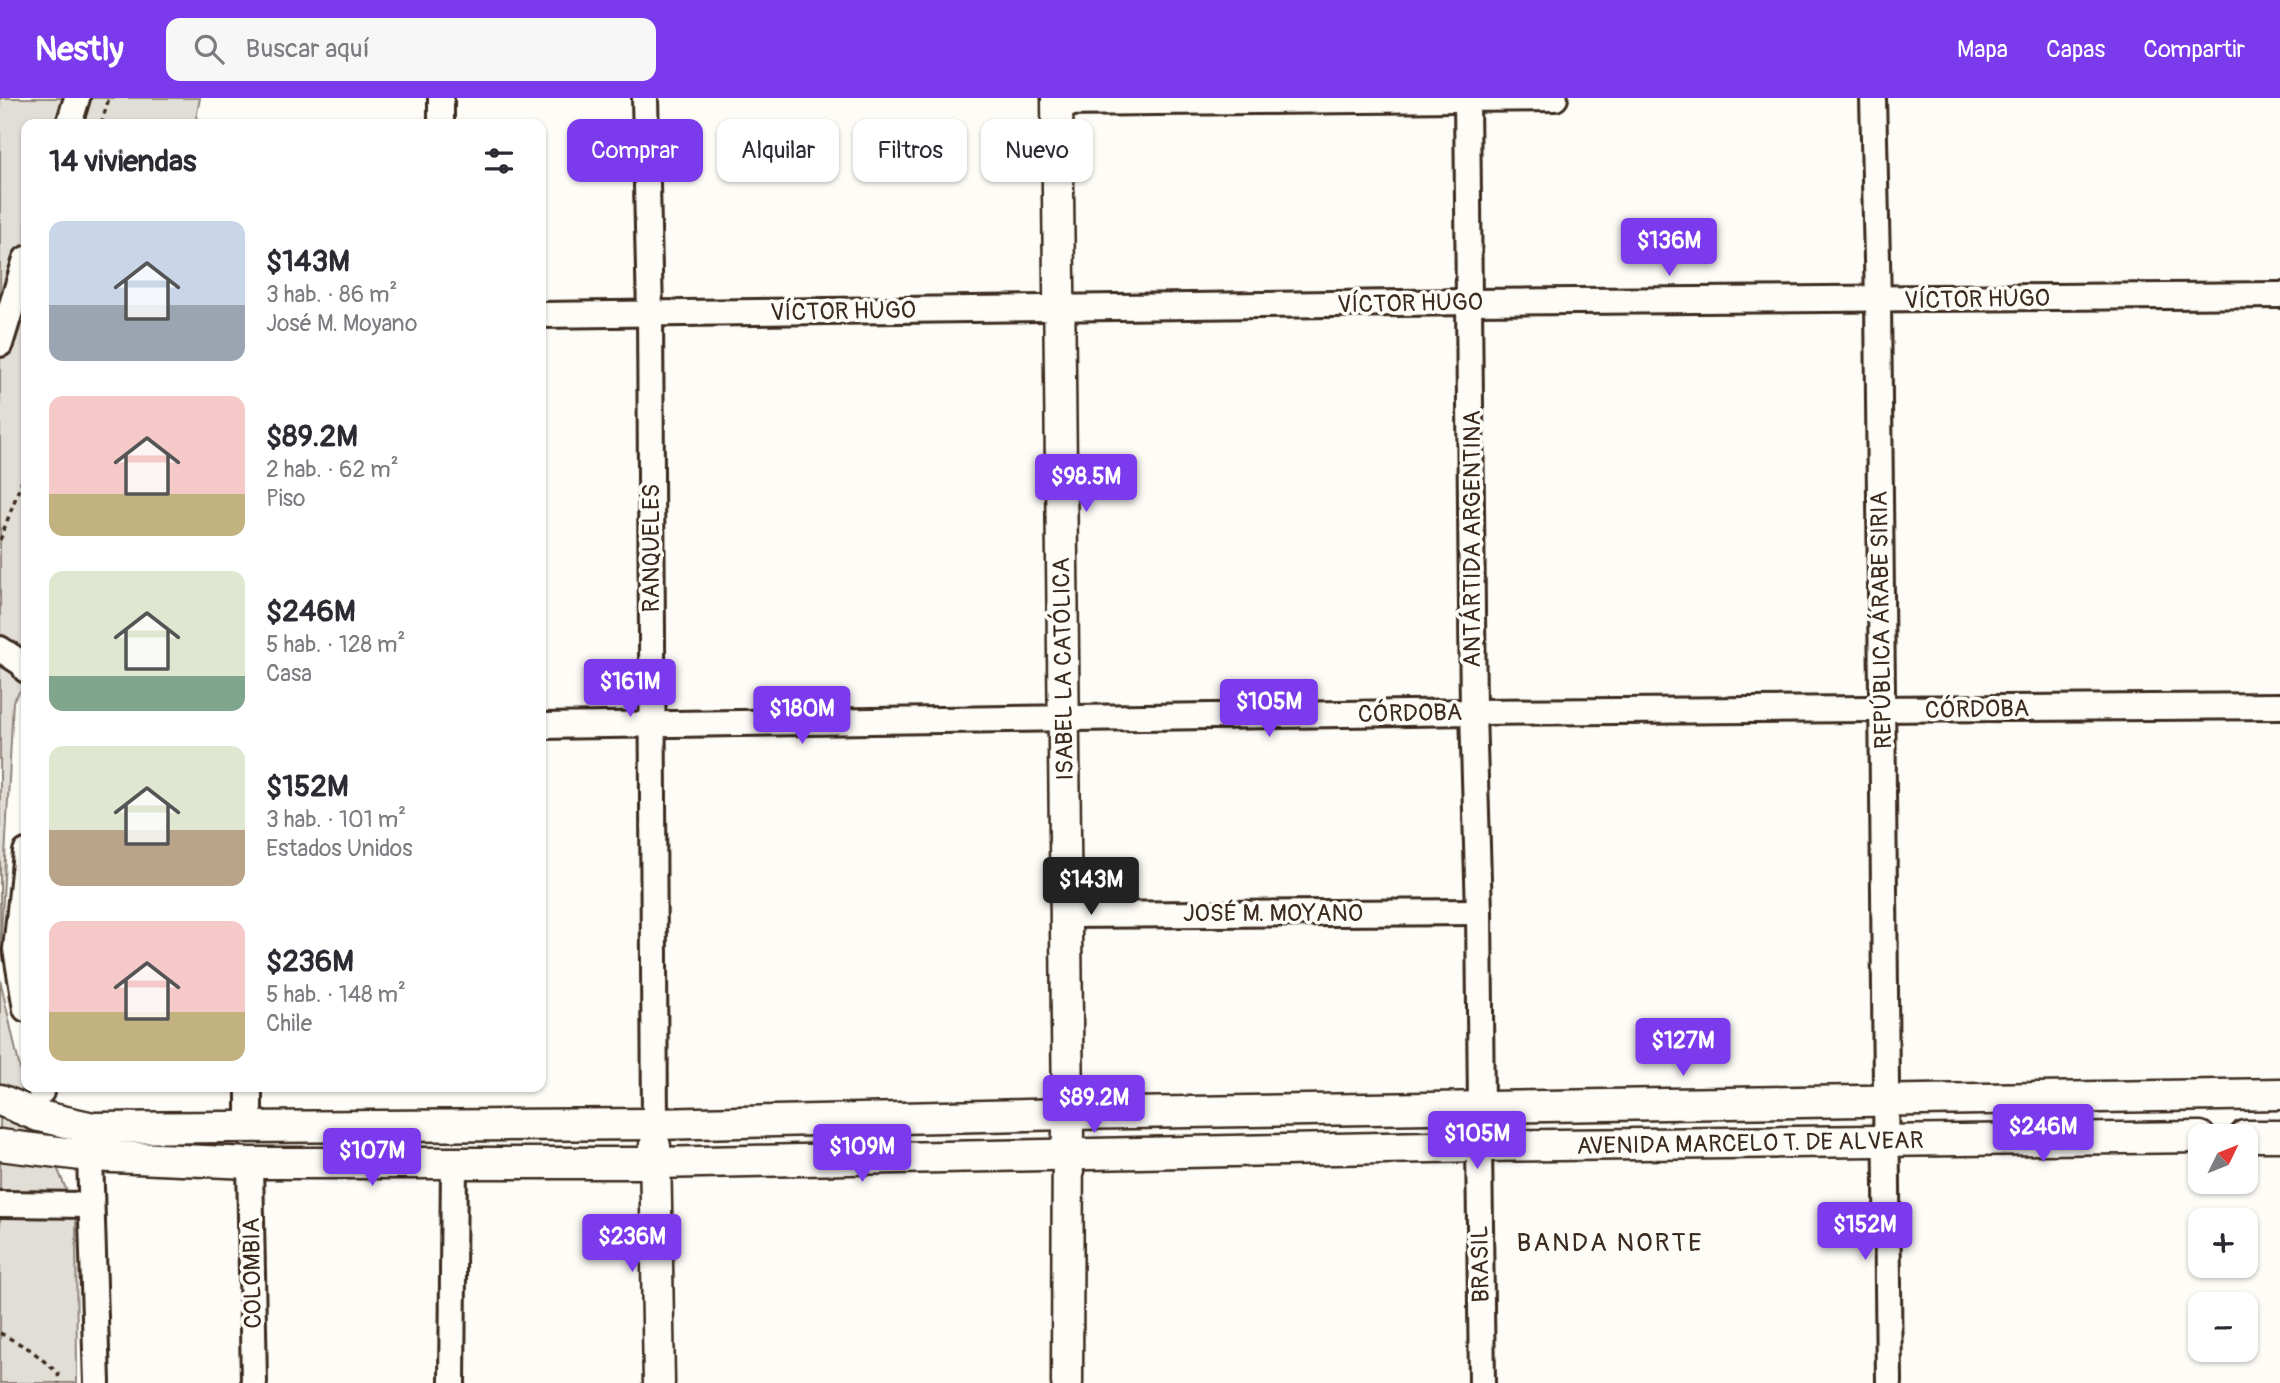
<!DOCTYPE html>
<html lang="es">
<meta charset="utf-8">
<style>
body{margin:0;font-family:Pangolin,sans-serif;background:#f7f7f7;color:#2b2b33;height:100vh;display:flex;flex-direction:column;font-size:26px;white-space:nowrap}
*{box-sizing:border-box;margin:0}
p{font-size:23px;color:#7c7c81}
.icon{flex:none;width:38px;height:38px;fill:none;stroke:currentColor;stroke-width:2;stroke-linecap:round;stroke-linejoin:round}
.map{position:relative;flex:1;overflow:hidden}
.panel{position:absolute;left:21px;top:21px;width:525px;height:973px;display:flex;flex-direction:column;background:#fff;border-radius:14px;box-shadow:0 2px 5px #0004}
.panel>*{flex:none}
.top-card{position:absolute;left:567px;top:21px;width:665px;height:63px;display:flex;gap:14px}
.needle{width:46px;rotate:47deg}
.tools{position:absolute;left:2188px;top:1026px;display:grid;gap:14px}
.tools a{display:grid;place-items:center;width:70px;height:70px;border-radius:14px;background:#fff;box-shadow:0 2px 5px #0004;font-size:35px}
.price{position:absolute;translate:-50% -60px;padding:0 16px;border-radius:7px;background:#7c3aed;color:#fff;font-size:23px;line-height:46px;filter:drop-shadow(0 2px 4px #0008)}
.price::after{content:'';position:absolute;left:50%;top:42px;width:21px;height:16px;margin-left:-10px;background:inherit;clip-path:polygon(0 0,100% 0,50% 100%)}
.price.selected{background:#222;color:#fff}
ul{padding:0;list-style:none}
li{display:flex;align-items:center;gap:21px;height:175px;padding:0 28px}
li span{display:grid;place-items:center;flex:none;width:196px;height:140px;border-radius:14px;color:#555}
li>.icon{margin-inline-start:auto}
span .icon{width:84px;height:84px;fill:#fffc;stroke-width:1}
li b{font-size:30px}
h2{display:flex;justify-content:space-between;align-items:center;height:84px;padding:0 28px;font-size:30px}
.chip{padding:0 24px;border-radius:14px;background:#fff;box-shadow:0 2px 5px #0004;font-size:24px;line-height:63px}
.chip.selected{background:#7c3aed;color:#fff}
header{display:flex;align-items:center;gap:42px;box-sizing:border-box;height:98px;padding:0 35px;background:#7c3aed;color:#fff}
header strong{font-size:33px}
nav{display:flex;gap:38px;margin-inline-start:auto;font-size:24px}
.search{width:490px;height:63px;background:#f7f7f7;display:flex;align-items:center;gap:18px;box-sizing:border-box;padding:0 24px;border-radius:14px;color:#7c7c81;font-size:26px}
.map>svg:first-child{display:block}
</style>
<header>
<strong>Nestly</strong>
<div class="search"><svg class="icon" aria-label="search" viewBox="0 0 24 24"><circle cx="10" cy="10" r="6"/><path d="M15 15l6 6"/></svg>Buscar aquí</div>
<nav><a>Mapa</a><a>Capas</a><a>Compartir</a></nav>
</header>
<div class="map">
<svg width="2280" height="1285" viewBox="0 0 2280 1285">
<rect width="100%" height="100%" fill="#fdfcf7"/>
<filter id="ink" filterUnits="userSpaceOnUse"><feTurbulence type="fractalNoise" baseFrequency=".0143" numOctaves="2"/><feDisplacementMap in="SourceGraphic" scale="14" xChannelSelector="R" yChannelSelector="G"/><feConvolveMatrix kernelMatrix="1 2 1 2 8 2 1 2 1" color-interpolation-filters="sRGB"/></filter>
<g filter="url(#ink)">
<g fill="#e1ded7" stroke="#8e847a" stroke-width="2">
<path d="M0 0H200L195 26H26V585L13 603 0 859Z"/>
<path d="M0 881 22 980 39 1018 42 1032 76 1116 77 1285H0Z"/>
</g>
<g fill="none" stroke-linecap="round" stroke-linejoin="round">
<g stroke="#3b2a1e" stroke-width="30">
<g id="minor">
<path d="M441 0V26"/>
<path d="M645 0 650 216 655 1026"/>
<path d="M1467 0 1473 614 1479 814 1481 1009"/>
<path d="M1873 0 1878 202 1889 1285"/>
<path d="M1057 5 1555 0"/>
<path d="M69 26 77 0"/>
<path d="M541 217 1470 204 2280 197"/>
<path d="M0 246 26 161"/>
<path d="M0 551 23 566 26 572"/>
<path d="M541 628 1473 614 2280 608"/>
<path d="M26 754 16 851 26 911"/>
<path d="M1066 817 1479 814"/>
<path d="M40 989 41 994"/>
<path d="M249 989V1028"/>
<path d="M1479 1048 1482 1285"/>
<path d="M90 1058 97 1285"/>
<path d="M250 1065 254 1285"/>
<path d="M0 1106 91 1107"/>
<path d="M452 1285 454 1066"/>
</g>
</g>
<g stroke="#3b2a1e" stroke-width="35">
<g id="major">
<path d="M1057 0 1068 1016 1067 1285"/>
<path d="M0 1002 39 1018 93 1030 655 1026 1068 1016 2280 996"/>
<path d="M2245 1038H2280"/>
<path d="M0 1047 90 1058 250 1065H655L1479 1048 2200 1039"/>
<path d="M655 1048 659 1285"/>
</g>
</g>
<g stroke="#3b2a1e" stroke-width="3.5" stroke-dasharray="5 5" stroke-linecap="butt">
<path d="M101 26 109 0"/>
<path d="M0 442 26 372"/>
<path d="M0 1235 31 1252 58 1275 59 1285"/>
</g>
<use href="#minor" stroke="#fdfcf7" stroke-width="24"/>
<use href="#major" stroke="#fdfcf7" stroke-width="30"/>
</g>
</g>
<g text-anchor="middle" stroke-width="7" stroke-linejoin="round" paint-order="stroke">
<g font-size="24" fill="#3b2a1e" stroke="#fdfcf7">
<text transform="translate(1977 201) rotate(-1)" y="8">VÍCTOR HUGO</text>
<text transform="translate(1410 205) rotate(-1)" y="8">VÍCTOR HUGO</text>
<text transform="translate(843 213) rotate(-1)" y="8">VÍCTOR HUGO</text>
<text transform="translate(1472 441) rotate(-90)" y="8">ANTÁRTIDA ARGENTINA</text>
<text transform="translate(651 450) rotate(-90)" y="8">RANQUELES</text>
<text transform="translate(1881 522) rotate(-91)" y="8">REPÚBLICA ÁRABE SIRIA</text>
<text transform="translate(1063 571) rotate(-91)" y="8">ISABEL LA CATÓLICA</text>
<text transform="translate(1977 611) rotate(-1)" y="8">CÓRDOBA</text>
<text transform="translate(1410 615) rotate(-1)" y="8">CÓRDOBA</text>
<text x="1273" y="823">JOSÉ M. MOYANO</text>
<text transform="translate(1750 1045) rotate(-1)" y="8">AVENIDA MARCELO T. DE ALVEAR</text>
<text transform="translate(1480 1166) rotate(-91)" y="8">BRASIL</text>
<text transform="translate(252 1175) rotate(-91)" y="8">COLOMBIA</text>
</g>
<g font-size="26" letter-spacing="2" fill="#3b2a1e" stroke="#fdfcf7">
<text x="1610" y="1153">BANDA NORTE</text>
</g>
</g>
</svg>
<div class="tools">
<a><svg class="needle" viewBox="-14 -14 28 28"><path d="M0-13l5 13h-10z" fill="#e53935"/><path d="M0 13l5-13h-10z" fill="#7c7c81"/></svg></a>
<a>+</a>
<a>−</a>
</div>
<b class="price" style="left:1669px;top:180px">$136M</b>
<b class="price" style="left:1086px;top:416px">$98.5M</b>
<b class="price" style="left:630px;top:621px">$161M</b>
<b class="price" style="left:1269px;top:641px">$105M</b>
<b class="price" style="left:802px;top:648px">$180M</b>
<b class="price selected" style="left:1091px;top:819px">$143M</b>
<b class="price" style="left:1683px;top:980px">$127M</b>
<b class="price" style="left:1094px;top:1037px">$89.2M</b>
<b class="price" style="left:2043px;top:1066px">$246M</b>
<b class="price" style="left:1477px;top:1073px">$105M</b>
<b class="price" style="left:862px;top:1086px">$109M</b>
<b class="price" style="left:372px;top:1090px">$107M</b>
<b class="price" style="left:1865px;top:1164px">$152M</b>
<b class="price" style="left:632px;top:1176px">$236M</b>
<div class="top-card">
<a class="chip selected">Comprar</a>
<a class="chip">Alquilar</a>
<a class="chip">Filtros</a>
<a class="chip">Nuevo</a>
</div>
<section class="panel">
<h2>14 viviendas<svg class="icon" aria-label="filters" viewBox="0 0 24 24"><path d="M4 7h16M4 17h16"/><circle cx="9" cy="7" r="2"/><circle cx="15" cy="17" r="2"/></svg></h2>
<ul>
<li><span style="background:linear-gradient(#c9d6e8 60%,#9aa5b1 0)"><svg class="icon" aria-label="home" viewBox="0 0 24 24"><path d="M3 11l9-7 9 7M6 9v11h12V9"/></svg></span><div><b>$143M</b><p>3 hab. · 86 m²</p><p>José M. Moyano</p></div></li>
<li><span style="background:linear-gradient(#f6c9c9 70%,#c2b280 0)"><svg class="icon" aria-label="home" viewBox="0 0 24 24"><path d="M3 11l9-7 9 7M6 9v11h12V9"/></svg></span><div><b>$89.2M</b><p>2 hab. · 62 m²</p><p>Piso</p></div></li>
<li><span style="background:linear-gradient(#dfe7d0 75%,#7fa58c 0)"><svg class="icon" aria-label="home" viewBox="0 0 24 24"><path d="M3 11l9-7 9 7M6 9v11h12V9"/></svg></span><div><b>$246M</b><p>5 hab. · 128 m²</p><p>Casa</p></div></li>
<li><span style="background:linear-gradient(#dfe7d0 60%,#b9a48a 0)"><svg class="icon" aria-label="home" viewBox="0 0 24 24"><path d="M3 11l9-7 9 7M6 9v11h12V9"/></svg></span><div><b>$152M</b><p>3 hab. · 101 m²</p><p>Estados Unidos</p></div></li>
<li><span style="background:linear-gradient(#f6c9c9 65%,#c2b280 0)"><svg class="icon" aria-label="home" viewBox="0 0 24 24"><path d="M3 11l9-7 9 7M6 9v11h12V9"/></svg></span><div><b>$236M</b><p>5 hab. · 148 m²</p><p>Chile</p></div></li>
</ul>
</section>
</div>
